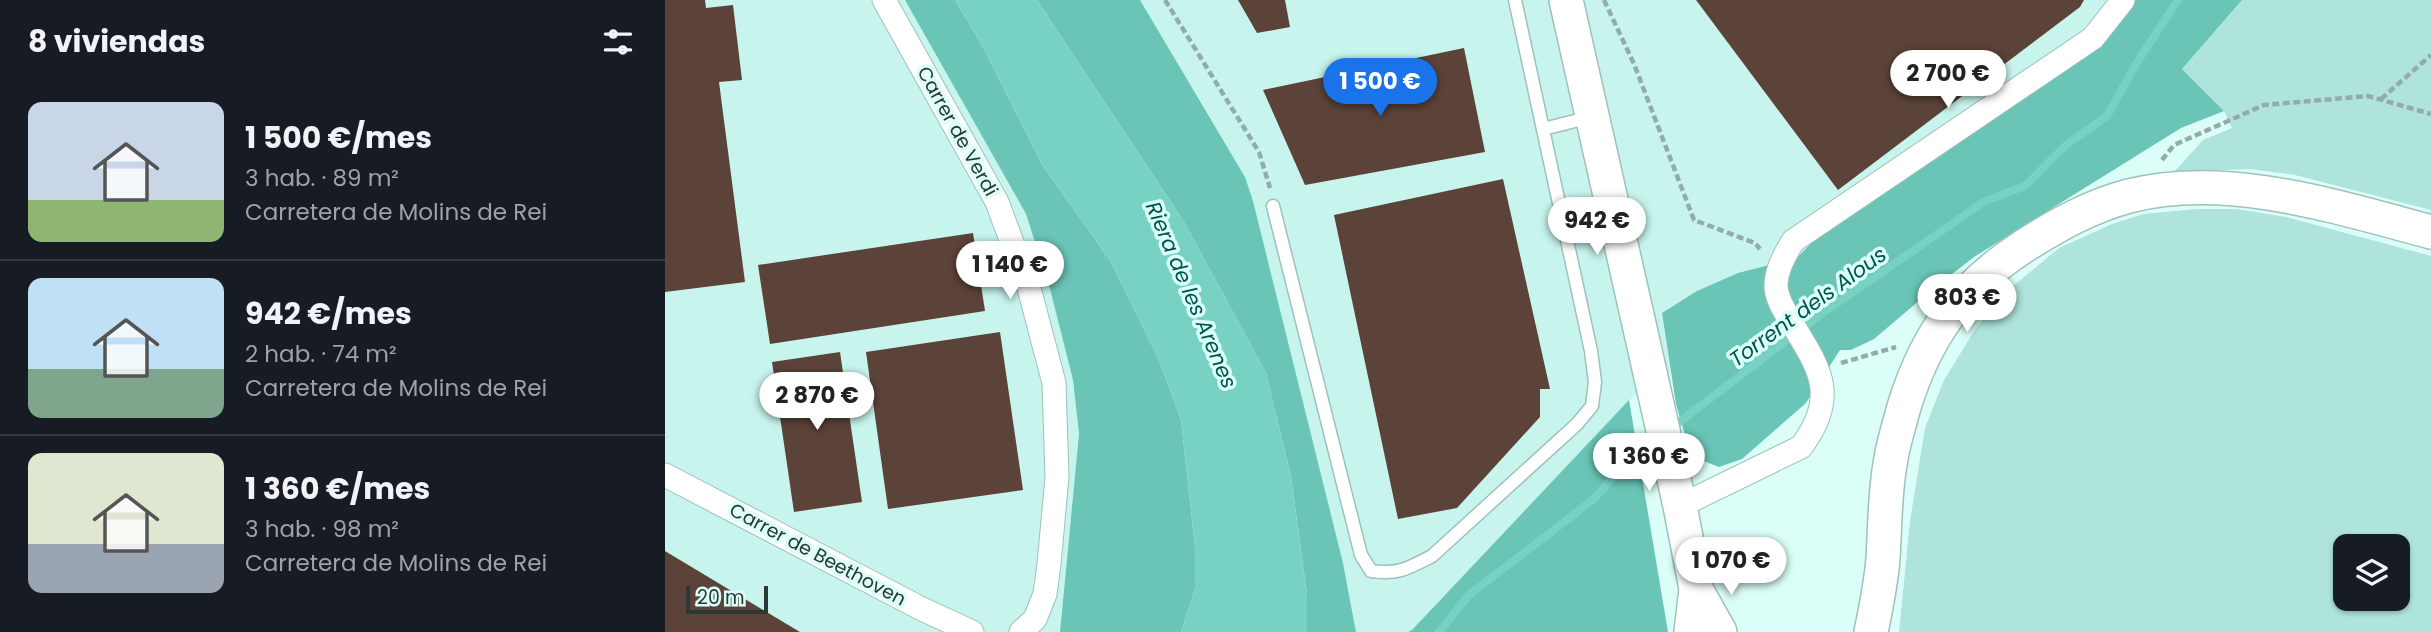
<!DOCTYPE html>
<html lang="es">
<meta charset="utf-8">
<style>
body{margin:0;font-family:Poppins,sans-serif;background:#242831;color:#f1f3f6;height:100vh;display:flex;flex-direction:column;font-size:26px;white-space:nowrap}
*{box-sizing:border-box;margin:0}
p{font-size:23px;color:#9ea1a6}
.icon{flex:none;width:38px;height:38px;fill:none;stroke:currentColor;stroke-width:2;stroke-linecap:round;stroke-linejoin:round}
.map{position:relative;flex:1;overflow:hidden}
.drawer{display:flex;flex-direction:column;background:#171b24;width:665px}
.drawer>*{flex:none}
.buttons{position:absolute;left:1668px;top:534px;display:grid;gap:14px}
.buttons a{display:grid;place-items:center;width:77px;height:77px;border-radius:14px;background:#171b24;box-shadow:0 2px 5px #0004;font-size:35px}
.scale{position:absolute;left:21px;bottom:18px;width:82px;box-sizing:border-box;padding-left:7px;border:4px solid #2a3836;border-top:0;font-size:19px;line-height:24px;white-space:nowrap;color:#2a3836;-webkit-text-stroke:5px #dbfff8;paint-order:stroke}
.price{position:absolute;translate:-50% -60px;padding:0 16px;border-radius:24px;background:#fff;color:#222;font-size:23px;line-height:46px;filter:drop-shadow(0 2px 4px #0008)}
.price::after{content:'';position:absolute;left:50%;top:42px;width:21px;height:16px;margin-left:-10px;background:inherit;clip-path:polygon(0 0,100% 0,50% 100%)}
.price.active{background:#1a73e8;color:#fff}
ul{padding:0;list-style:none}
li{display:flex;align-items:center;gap:21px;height:175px;padding:0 28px}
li+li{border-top:2px solid #363941}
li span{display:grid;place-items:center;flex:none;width:196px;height:140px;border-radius:14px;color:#555}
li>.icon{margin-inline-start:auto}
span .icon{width:84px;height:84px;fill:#fffc;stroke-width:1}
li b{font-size:30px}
h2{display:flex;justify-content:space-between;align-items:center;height:84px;padding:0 28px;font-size:30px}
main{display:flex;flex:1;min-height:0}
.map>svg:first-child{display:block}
</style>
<main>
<section class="drawer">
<h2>8 viviendas<svg class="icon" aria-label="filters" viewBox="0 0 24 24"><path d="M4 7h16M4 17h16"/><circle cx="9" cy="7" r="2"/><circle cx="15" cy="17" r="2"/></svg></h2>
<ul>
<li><span style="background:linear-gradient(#c9d6e8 70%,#8fb573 0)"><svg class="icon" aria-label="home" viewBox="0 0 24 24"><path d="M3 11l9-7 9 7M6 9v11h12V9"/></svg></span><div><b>1 500 €/mes</b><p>3 hab. · 89 m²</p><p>Carretera de Molins de Rei</p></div></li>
<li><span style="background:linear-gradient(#bfe0f5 65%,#7fa58c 0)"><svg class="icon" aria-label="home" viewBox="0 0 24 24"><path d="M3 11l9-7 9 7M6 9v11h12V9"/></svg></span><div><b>942 €/mes</b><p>2 hab. · 74 m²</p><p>Carretera de Molins de Rei</p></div></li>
<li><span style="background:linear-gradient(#dfe7d0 65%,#9aa5b1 0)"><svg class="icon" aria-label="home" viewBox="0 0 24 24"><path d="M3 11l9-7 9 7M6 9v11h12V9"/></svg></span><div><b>1 360 €/mes</b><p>3 hab. · 98 m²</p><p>Carretera de Molins de Rei</p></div></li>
</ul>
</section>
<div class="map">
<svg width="1766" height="632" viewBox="0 0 1766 632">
<rect width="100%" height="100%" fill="#dbfff8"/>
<g fill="#c7f5ed">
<path d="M0 0H240L361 214 385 289 408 380 414 434 395 632H0Z"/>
<path d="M475 0H1470L1466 7 1423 51 1146 243 1132 258 997 313 1006 374 964 400 747 630 743 632H691L678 563 588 201 580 177Z"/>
</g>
<g fill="#aee4db" fill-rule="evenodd">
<path d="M1577 0H1766V210L1630 175 1585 169 1509 172 1538 140 1567 128 1559 111 1517 69Z"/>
<path d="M1531 209H1572L1621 217 1766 256V632H1234L1245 521 1260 428 1279 380 1311 328 1347 287 1394 248 1447 224 1478 214ZM1680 546H1732V598H1680Z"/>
</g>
<g fill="#6ac5b7">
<path d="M240 0H290L318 47 378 166 446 262 494 360 516 420 530 547V589L516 632H395L414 434 408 380 385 289 361 214Z"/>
<path d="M372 0H475L580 177 588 201 678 563 691 632H642V594L626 477 601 373 519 222Z"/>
<path d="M1470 0H1577L1517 69 1559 111 1516 128 1309 257 1269 288 1209 339 1186 350H1175L1141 403 1077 459 1054 467 1026 456 1011 404 997 313 1032 291 1073 273 1132 258 1146 243 1423 51 1466 7Z"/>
<path d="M964 400 1003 632H743L747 630Z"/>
</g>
<path fill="#77d2c4" d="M290 0H372L519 222 601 373 626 477 642 594V632H516L530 589V547L516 420 494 360 446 262 378 166 318 47Z"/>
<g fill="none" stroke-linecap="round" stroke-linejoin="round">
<g stroke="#77d2c4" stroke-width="8">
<path d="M1005 429 1155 315 1320 201 1360 186 1401 145 1442 116 1471 64 1513 0"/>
<path d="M774 632 804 595 929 499 961 463 992 439"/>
</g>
</g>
<g fill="#5c433a">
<path d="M0 0H40L41 8 68 5 77 80 54 82 80 282 0 292Z"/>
<path d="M573 0H620L625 27 592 33Z"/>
<path d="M1031 0H1419L1415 7 1173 190Z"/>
<path d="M799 48 820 152 640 185 598 90Z"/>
<path d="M838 179 885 389H875V417L792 508 733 519 669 215Z"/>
<path d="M308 233 320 311 105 344 93 265Z"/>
<path d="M335 332 358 490 223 509 201 352Z"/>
<path d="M175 352 197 502 129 512 107 362Z"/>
<path d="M0 551 135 632H0Z"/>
</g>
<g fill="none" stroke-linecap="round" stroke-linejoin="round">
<g stroke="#9ec1bb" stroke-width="15">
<g id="lane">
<path d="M878 129 926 117"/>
<path d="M608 206 696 555 706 571C733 575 744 568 767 556L912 424 927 406 930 382 926 351 850 0"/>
</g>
</g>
<g stroke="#9ec1bb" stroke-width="25">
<g id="street">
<path d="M219 0 332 202 364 288 389 383 392 477 384 564 380 594 370 619 356 632"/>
<path d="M0 475 257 609 307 632"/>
<path d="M1015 506 1136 447C1175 395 1154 368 1125 320 1119 310 1111 298 1111 286 1111 269 1120 255 1128 241L1428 38 1458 0"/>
</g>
</g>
<g stroke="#9ec1bb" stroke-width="36">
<g id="secondary">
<path d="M901 0 1015 506 1031 589 1026 632"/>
<path d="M1031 589 1055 632"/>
<path d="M1206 632C1211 608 1216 583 1218 559 1220 523 1220 488 1227 453 1230 438 1235 422 1239 407 1261 335 1296 287 1359 246 1392 225 1426 206 1464 196 1561 171 1672 207 1766 232"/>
</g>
</g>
<g stroke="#92ada8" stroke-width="4.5" stroke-dasharray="7 3.5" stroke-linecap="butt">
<path d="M500 0 594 152 605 188"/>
<path d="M939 0 969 64 1029 220 1090 243 1095 249"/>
<path d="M1716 99 1766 55"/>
<path d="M1497 160 1509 145 1599 105 1703 96 1766 114"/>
<path d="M1176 363 1231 347"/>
</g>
<use href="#lane" stroke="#fff" stroke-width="12"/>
<use href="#street" stroke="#fff" stroke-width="23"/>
<use href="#secondary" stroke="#fff" stroke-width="33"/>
</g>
<g text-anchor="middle" stroke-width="7" stroke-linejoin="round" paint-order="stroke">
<g font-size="19" fill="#2a3836" stroke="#dbfff8">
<text transform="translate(293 131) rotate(61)" y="7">Carrer de Verdi</text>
<text transform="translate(153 554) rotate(28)" y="7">Carrer de Beethoven</text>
</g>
<g font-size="21" font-style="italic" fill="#00534b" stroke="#dbfff8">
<text transform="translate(526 295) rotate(67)" y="7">Riera de les Arenes</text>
<text transform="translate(1143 307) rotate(-36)" y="7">Torrent dels Alous</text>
</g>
</g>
</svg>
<div class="buttons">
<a><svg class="icon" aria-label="layers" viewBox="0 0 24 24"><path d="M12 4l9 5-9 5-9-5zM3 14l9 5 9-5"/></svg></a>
</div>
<div class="scale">20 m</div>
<b class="price" style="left:1283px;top:110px">2 700 €</b>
<b class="price active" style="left:715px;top:118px">1 500 €</b>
<b class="price" style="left:932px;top:257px">942 €</b>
<b class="price" style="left:345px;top:301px">1 140 €</b>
<b class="price" style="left:1302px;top:334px">803 €</b>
<b class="price" style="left:152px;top:432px">2 870 €</b>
<b class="price" style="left:984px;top:493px">1 360 €</b>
<b class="price" style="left:1066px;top:597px">1 070 €</b>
</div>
</main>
